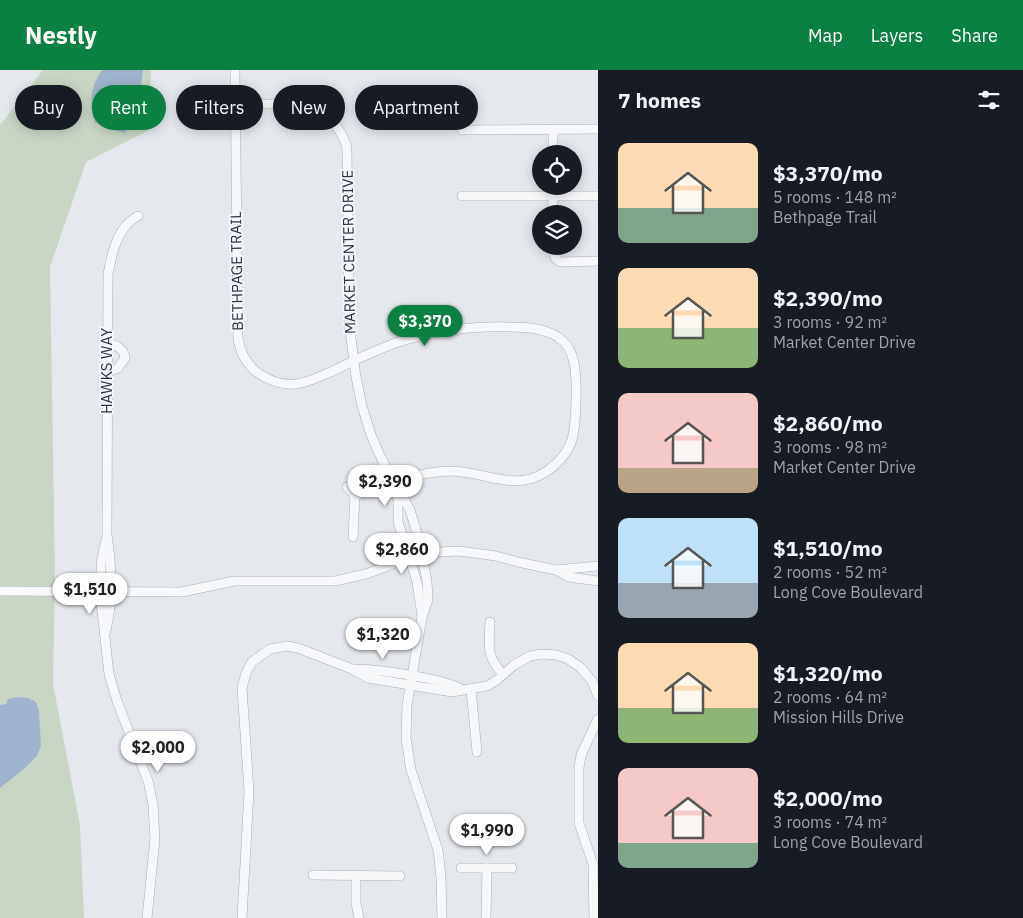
<!DOCTYPE html>
<meta charset="utf-8">
<style>
body{margin:0;font-family:"IBM Plex Sans",sans-serif;background:#242831;color:#f1f3f6;height:100vh;display:flex;flex-direction:column;font-size:19px;white-space:nowrap}
*{box-sizing:border-box;margin:0}
p{font-size:16px;color:#9ea1a6}
.icon{flex:none;width:28px;height:28px;fill:none;stroke:currentColor;stroke-width:2;stroke-linecap:round;stroke-linejoin:round}
.map{position:relative;flex:1;overflow:hidden}
.panel{display:flex;flex-direction:column;background:#171b24;width:425px}
.panel>*{flex:none}
.top-card{position:absolute;left:15px;top:15px;width:475px;height:45px;display:flex;gap:10px}
.fabs{position:absolute;left:532px;top:75px;display:grid;gap:10px}
.fabs a{display:grid;place-items:center;width:50px;height:50px;border-radius:50%;background:#171b24;box-shadow:0 2px 12px #0003;font-size:25px}
.price{position:absolute;translate:-50% -42px;padding:0 11px;border-radius:18px;background:#fff;color:#222;font-size:16px;line-height:32px;filter:drop-shadow(0 1px 2px #0008)}
.price::after{content:'';position:absolute;left:50%;top:30px;width:15px;height:11px;margin-left:-8px;background:inherit;clip-path:polygon(0 0,100% 0,50% 100%)}
.price.selected{background:#0b8043;color:#fff}
ul{padding:0;list-style:none}
li{display:flex;align-items:center;gap:15px;height:125px;padding:0 20px}
li span{display:grid;place-items:center;flex:none;width:140px;height:100px;border-radius:10px;color:#555}
li>.icon{margin-inline-start:auto}
span .icon{width:60px;height:60px;fill:#fffc;stroke-width:1}
li b{font-size:21px}
h2{display:flex;justify-content:space-between;align-items:center;height:60px;padding:0 20px;font-size:21px}
.chip{padding:0 18px;border-radius:22px;background:#171b24;box-shadow:0 2px 12px #0003;font-size:18px;line-height:45px}
.chip.selected{background:#0b8043;color:#fff}
header{display:flex;align-items:center;gap:30px;box-sizing:border-box;height:70px;padding:0 25px;background:#0b8043;color:#fff}
header strong{font-size:24px}
nav{display:flex;gap:28px;margin-inline-start:auto;font-size:18px}
main{display:flex;flex:1;min-height:0}
.map>svg:first-child{display:block}
</style>
<header>
<strong>Nestly</strong>
<nav><a>Map</a><a>Layers</a><a>Share</a></nav>
</header>
<main>
<div class="map">
<svg width="598" height="848" viewBox="0 0 598 848">
<rect width="100%" height="100%" fill="#e4e7ec"/>
<path fill="#c9d6c5" d="M43 0H151L149 60 86 92 50 197 55 506 53 614 80 755 84 848H0V55Z"/>
<g fill="#9fb4cc">
<path d="M102 0H143L138 44 125 63 110 59 95 52C88 34 91 15 102 0Z"/>
<path d="M18 627 28 628 36 632 39 641 41 676 37 686 25 698 0 718V635L6 634 8 629Z"/>
</g>
<g fill="none" stroke-linecap="round" stroke-linejoin="round">
<g stroke="#a9aeb7" stroke-width="10">
<g id="minor">
<path d="M235 0 238 268C240 282 246 294 258 303 269 311 283 315 297 314 307 312 317 308 326 304 351 293 375 279 402 271 438 260 473 256 510 257 526 257 544 258 558 267 565 272 571 280 573 289 578 304 577 360 570 375 563 389 553 399 538 406 510 419 482 402 453 401 419 401 386 414 355 426L353 467"/>
<path d="M235 35C282 35 328 22 347 77L349 253 356 307 362 336 371 365 382 390 410 440 417 463 427 511 428 530 422 547 407 635 406 668 411 700 438 780 441 807 442 848"/>
<path d="M553 59V84"/>
<path d="M462 60 598 59"/>
<path d="M553 116V144"/>
<path d="M462 126H598"/>
<path d="M554 176 555 188 560 192 598 191"/>
<path d="M107 272C116 276 124 278 125 288L118 298 107 302"/>
<path d="M347 417 355 426"/>
<path d="M395 418 398 431V452L417 512 422 546"/>
<path d="M106 470 101 493V532L109 604 117 631 148 711 153 734 155 769 147 848"/>
<path d="M556 500 598 496"/>
<path d="M0 521 182 522 234 511H335L366 504 409 488 438 482 459 481 496 486 518 492 556 500 569 507 598 511"/>
<path d="M490 552C489 575 486 587 503 604"/>
<path d="M105 564C114 532 112 498 107 465L108 204C111 188 115 169 125 157 128 152 133 149 138 146"/>
<path d="M352 599C375 599 443 608 461 619"/>
<path d="M471 619 477 682"/>
<path d="M461 798H512"/>
<path d="M313 805 400 806"/>
<path d="M356 806V833L359 848"/>
<path d="M242 848 249 721 242 618 246 603 252 592 270 579 287 576 298 578 352 599 368 608 452 622 487 616 497 610 514 595 530 586 542 584 556 585 568 589 580 597 592 611 598 626"/>
<path d="M486 848 487 798"/>
<path d="M594 848 593 794 579 753V698L581 685 598 649"/>
</g>
</g>
<use href="#minor" stroke="#f7f8fa" stroke-width="9"/>
</g>
<g text-anchor="middle" stroke-width="4" stroke-linejoin="round" paint-order="stroke">
<g font-size="15" fill="#2b3445" stroke="#f4f6f9">
<text transform="translate(349 182) rotate(-91)" y="5">MARKET CENTER DRIVE</text>
<text transform="translate(237 201) rotate(-91)" y="5">BETHPAGE TRAIL</text>
<text transform="translate(107 301) rotate(-90)" y="5">HAWKS WAY</text>
</g>
</g>
</svg>
<div class="fabs">
<a><svg class="icon" aria-label="locate" viewBox="0 0 24 24"><circle cx="12" cy="12" r="6"/><path d="M12 2v4M12 18v4M2 12h4M18 12h4"/></svg></a>
<a><svg class="icon" aria-label="layers" viewBox="0 0 24 24"><path d="M12 4l9 5-9 5-9-5zM3 14l9 5 9-5"/></svg></a>
</div>
<b class="price selected" style="left:425px;top:277px">$3,370</b>
<b class="price" style="left:385px;top:437px">$2,390</b>
<b class="price" style="left:402px;top:505px">$2,860</b>
<b class="price" style="left:90px;top:545px">$1,510</b>
<b class="price" style="left:383px;top:590px">$1,320</b>
<b class="price" style="left:158px;top:703px">$2,000</b>
<b class="price" style="left:487px;top:786px">$1,990</b>
<div class="top-card">
<a class="chip">Buy</a>
<a class="chip selected">Rent</a>
<a class="chip">Filters</a>
<a class="chip">New</a>
<a class="chip">Apartment</a>
</div>
</div>
<section class="panel">
<h2>7 homes<svg class="icon" aria-label="filters" viewBox="0 0 24 24"><path d="M4 7h16M4 17h16"/><circle cx="9" cy="7" r="2"/><circle cx="15" cy="17" r="2"/></svg></h2>
<ul>
<li><span style="background:linear-gradient(#ffd9b3 65%,#7fa58c 0)"><svg class="icon" aria-label="home" viewBox="0 0 24 24"><path d="M3 11l9-7 9 7M6 9v11h12V9"/></svg></span><div><b>$3,370/mo</b><p>5 rooms · 148 m²</p><p>Bethpage Trail</p></div></li>
<li><span style="background:linear-gradient(#ffd9b3 60%,#8fb573 0)"><svg class="icon" aria-label="home" viewBox="0 0 24 24"><path d="M3 11l9-7 9 7M6 9v11h12V9"/></svg></span><div><b>$2,390/mo</b><p>3 rooms · 92 m²</p><p>Market Center Drive</p></div></li>
<li><span style="background:linear-gradient(#f6c9c9 75%,#b9a48a 0)"><svg class="icon" aria-label="home" viewBox="0 0 24 24"><path d="M3 11l9-7 9 7M6 9v11h12V9"/></svg></span><div><b>$2,860/mo</b><p>3 rooms · 98 m²</p><p>Market Center Drive</p></div></li>
<li><span style="background:linear-gradient(#bfe0f5 65%,#9aa5b1 0)"><svg class="icon" aria-label="home" viewBox="0 0 24 24"><path d="M3 11l9-7 9 7M6 9v11h12V9"/></svg></span><div><b>$1,510/mo</b><p>2 rooms · 52 m²</p><p>Long Cove Boulevard</p></div></li>
<li><span style="background:linear-gradient(#ffd9b3 65%,#8fb573 0)"><svg class="icon" aria-label="home" viewBox="0 0 24 24"><path d="M3 11l9-7 9 7M6 9v11h12V9"/></svg></span><div><b>$1,320/mo</b><p>2 rooms · 64 m²</p><p>Mission Hills Drive</p></div></li>
<li><span style="background:linear-gradient(#f6c9c9 75%,#7fa58c 0)"><svg class="icon" aria-label="home" viewBox="0 0 24 24"><path d="M3 11l9-7 9 7M6 9v11h12V9"/></svg></span><div><b>$2,000/mo</b><p>3 rooms · 74 m²</p><p>Long Cove Boulevard</p></div></li>
</ul>
</section>
</main>
